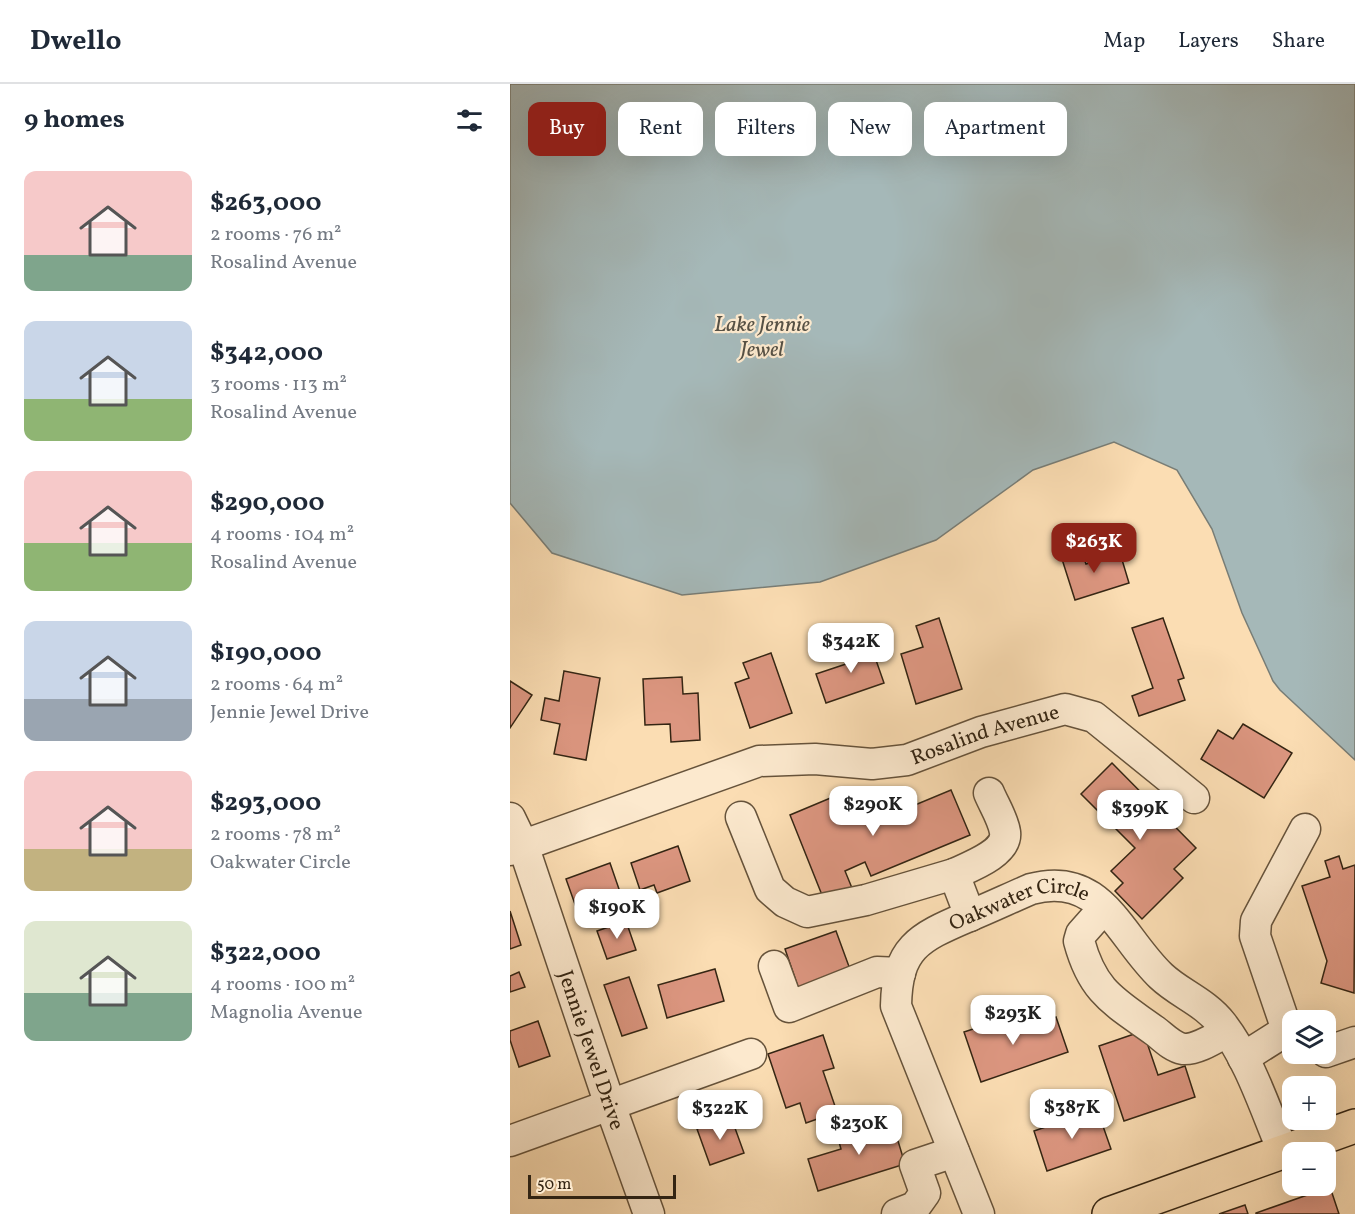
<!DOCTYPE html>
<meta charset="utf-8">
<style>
body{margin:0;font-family:Vollkorn,serif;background:#f6f6f7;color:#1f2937;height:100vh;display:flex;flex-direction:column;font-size:22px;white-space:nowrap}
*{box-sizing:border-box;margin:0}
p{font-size:20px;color:#747a83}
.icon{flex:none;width:33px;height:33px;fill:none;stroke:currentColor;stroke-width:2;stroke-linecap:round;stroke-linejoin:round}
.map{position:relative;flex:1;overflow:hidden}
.side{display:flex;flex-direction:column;background:#fff;width:510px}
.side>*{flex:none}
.hud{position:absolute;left:18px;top:18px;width:570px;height:54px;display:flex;gap:12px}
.fabs{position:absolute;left:772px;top:926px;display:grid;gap:12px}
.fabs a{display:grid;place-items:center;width:54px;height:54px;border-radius:12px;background:#fff;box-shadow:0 6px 24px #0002;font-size:30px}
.scale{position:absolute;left:18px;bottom:15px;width:148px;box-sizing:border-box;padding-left:6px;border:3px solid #342513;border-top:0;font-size:16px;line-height:21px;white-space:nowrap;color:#342513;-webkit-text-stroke:4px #fce9ce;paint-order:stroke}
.price{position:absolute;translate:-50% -51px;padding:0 14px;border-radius:12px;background:#fff;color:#222;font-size:20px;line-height:39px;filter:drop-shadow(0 2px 3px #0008)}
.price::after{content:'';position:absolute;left:50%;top:36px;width:18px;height:14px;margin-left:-9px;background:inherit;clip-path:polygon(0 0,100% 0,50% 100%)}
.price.current{background:#8f2418;color:#fff}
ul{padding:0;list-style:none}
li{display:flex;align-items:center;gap:18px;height:150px;padding:0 24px}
li span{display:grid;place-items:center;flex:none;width:168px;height:120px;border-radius:12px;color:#555}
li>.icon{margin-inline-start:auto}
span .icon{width:72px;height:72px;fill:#fffc;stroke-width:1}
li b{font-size:26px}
h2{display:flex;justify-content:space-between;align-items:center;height:72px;padding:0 24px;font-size:26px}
.chip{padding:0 21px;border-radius:12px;background:#fff;box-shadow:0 6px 24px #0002;font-size:21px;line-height:54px}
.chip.current{background:#8f2418;color:#fff}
header{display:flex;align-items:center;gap:36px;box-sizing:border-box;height:84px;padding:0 30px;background:#fff;border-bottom:2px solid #e0e1e3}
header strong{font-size:28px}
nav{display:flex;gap:33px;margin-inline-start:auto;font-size:21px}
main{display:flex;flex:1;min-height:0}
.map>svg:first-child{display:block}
</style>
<header>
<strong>Dwello</strong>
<nav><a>Map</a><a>Layers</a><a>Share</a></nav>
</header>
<main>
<section class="side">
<h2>9 homes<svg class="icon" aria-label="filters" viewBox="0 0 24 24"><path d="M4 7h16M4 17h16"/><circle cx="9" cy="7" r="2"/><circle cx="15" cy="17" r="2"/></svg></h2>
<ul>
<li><span style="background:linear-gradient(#f6c9c9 70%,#7fa58c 0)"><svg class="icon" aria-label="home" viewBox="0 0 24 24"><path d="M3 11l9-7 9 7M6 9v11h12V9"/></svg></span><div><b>$263,000</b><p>2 rooms · 76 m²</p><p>Rosalind Avenue</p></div></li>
<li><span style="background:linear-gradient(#c9d6e8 65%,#8fb573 0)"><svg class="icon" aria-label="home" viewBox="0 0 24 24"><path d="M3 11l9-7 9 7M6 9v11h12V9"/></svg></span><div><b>$342,000</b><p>3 rooms · 113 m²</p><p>Rosalind Avenue</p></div></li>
<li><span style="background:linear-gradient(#f6c9c9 60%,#8fb573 0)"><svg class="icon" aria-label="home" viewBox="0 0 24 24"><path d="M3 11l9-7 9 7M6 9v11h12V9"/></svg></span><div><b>$290,000</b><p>4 rooms · 104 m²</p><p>Rosalind Avenue</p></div></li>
<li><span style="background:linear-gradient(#c9d6e8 65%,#9aa5b1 0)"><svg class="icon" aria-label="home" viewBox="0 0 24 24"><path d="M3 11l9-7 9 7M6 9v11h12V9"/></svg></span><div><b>$190,000</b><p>2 rooms · 64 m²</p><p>Jennie Jewel Drive</p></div></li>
<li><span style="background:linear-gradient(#f6c9c9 65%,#c2b280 0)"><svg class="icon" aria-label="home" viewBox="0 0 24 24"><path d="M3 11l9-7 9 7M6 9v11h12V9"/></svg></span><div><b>$293,000</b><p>2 rooms · 78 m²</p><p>Oakwater Circle</p></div></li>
<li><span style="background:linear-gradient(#dfe7d0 60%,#7fa58c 0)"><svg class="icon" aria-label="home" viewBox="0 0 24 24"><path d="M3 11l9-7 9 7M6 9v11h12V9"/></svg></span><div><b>$322,000</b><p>4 rooms · 100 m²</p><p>Magnolia Avenue</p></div></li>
</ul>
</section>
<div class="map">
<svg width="845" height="1130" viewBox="0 0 845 1130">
<rect width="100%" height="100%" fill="#fbddb3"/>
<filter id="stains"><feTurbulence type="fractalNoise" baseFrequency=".00333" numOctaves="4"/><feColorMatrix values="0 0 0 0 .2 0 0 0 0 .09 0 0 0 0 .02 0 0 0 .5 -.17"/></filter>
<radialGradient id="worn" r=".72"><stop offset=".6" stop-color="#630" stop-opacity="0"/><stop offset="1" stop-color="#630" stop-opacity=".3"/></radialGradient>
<path fill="#a5b8b8" stroke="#787d76" stroke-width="1.5" d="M0 0H845V676L770 606 763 597 732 529 702 445 667 386 604 358 523 386 426 456 310 498 172 511 42 469 0 419Z"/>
<g fill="#dc9680" stroke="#342513" stroke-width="1.5">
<path d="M571 466 576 480 610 469 619 499 565 516 551 472Z"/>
<path d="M429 534 452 605 406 620 391 570 413 563 406 542Z"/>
<path d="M653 534 674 594 668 596 675 616 629 632 622 612 643 604 622 544Z"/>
<path d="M359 556 374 599 316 619 306 590 336 580 331 566Z"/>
<path d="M261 569 282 629 240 644 225 599 239 594 233 579Z"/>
<path d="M54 587 90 594 76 676 44 670 50 640 31 636 35 614 49 617Z"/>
<path d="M172 593 173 610 188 609 190 656 161 658 160 640 135 641 133 595Z"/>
<path d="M0 597 22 611 0 644Z"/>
<path d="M733 640 782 669 754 714 691 675 708 646 723 655Z"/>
<path d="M602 679 686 764 664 785 673 794 632 835 605 807 613 799 601 787 625 764 571 710Z"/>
<path d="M441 706 460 751 361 792 355 778 335 787 342 804 314 816 280 731 330 710 339 732 376 717 381 731Z"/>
<path d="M168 762 180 797 147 809 144 801 130 806 121 779Z"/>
<path d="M829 772 833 785 845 781 844 909 811 899 817 877 792 802 820 793 815 777Z"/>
<path d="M100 779 110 808 66 823 56 795Z"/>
<path d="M0 827 11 861 0 865Z"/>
<path d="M116 837 126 866 97 875 87 847Z"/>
<path d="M326 847 341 888 289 906 275 865Z"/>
<path d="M205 885 214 917 157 934 148 901Z"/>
<path d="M9 888 15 903 0 908V892Z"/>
<path d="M119 893 137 944 112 952 94 901Z"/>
<path d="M509 930 514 944 546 933 558 968 471 998 454 948Z"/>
<path d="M28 937 40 972 9 983 0 956V947Z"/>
<path d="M633 947 648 991 675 982 685 1013 614 1037 589 962Z"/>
<path d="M313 951 324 984 313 987 327 1028 296 1039 290 1019 276 1024 258 970Z"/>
<path d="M587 1025 601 1065 537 1087 524 1047Z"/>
<path d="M221 1033 234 1069 200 1081 187 1045Z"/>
<path d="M381 1034 395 1080 308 1107 298 1075 331 1065 327 1051Z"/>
<path d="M820 1103 829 1130H746V1129Z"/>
<path d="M735 1121 738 1130H709Z"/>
</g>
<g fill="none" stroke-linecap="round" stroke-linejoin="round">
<g stroke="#66533b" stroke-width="33">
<g id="minor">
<path d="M231 733 260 805 275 818 297 828 356 816 444 790 460 832"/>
<path id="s1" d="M0 734 13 761 100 1021 139 1130"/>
<path id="s2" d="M0 766 249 677 305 675 362 680 397 676 471 648 555 625 584 633 684 714"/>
<path d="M444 790C459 783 498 769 495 748 493 735 484 721 479 709"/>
<path d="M594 824 571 850 569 857C583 909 605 918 645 947 653 953 662 963 673 965 687 966 705 954 716 948"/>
<path d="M264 882 279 923 367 888 390 889"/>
<path d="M783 955 777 946 745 852 746 837 795 745"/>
<path d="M816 968 845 958"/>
<path d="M733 974 777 946"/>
<path d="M0 1057 241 970"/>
<path d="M387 1130 405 1123 415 1109 405 1081 444 1068"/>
<path id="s3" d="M469 1130 386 922C387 864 408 854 457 833 479 824 500 814 521 805 592 786 609 852 651 892 670 910 695 918 712 940 740 976 755 1025 773 1067"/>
</g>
</g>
<g stroke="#342513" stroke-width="36">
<path id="major" d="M599 1130 845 1042"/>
</g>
<use href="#minor" stroke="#fce9ce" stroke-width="30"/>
<use href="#major" stroke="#fbddb3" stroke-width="33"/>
</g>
<g text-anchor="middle" stroke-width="4.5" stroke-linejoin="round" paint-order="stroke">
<g font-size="21" fill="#342513" stroke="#fce9ce">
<text dy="7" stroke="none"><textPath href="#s2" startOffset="495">Rosalind Avenue</textPath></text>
<text dy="7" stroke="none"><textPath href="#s3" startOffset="404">Oakwater Circle</textPath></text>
<text dy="7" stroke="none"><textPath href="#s1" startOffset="246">Jennie Jewel Drive</textPath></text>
</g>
<g font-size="22" font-style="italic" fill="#565145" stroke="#fce9ce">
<text x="252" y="247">Lake Jennie<tspan x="252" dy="25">Jewel</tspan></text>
</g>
</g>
<rect width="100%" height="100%" filter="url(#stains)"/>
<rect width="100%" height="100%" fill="url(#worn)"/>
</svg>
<div class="fabs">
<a><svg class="icon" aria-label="layers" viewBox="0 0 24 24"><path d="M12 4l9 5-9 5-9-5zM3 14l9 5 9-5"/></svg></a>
<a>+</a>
<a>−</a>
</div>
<div class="scale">50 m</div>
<b class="price current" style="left:584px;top:490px">$263K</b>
<b class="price" style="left:341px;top:590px">$342K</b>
<b class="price" style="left:363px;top:753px">$290K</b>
<b class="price" style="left:630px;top:757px">$399K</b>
<b class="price" style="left:107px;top:856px">$190K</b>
<b class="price" style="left:503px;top:962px">$293K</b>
<b class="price" style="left:562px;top:1056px">$387K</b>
<b class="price" style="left:210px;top:1057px">$322K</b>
<b class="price" style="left:349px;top:1072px">$230K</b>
<div class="hud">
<a class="chip current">Buy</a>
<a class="chip">Rent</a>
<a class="chip">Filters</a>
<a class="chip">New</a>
<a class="chip">Apartment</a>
</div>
</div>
</main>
